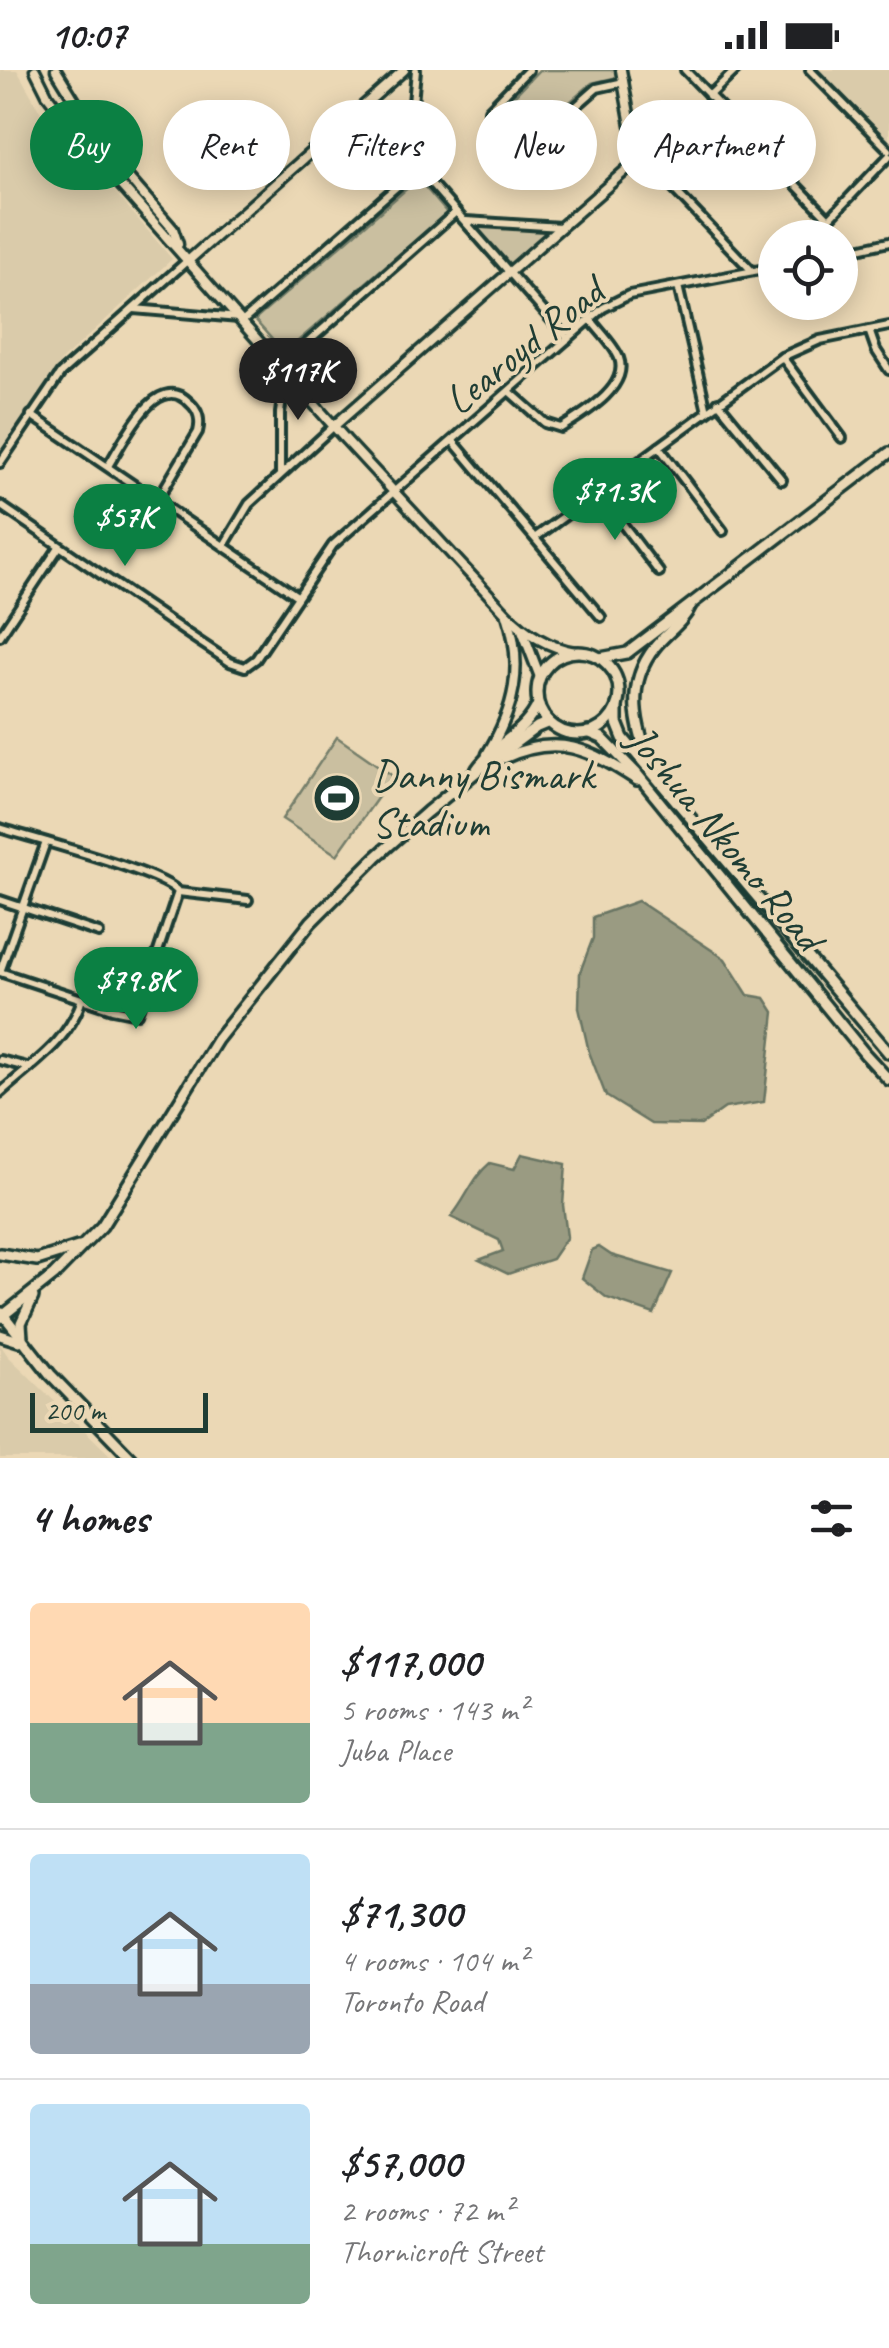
<!DOCTYPE html>
<meta charset="utf-8">
<style>
body{margin:0;font-family:Caveat,sans-serif;background:#f6f6f6;color:#202124;height:100vh;display:flex;flex-direction:column;font-size:38px;white-space:nowrap}
*{box-sizing:border-box;margin:0}
p{font-size:32px;color:#757577}
.icon{flex:none;width:55px;height:55px;fill:none;stroke:currentColor;stroke-width:2;stroke-linecap:round;stroke-linejoin:round}
.map{position:relative;height:1388px;overflow:hidden}
.drawer{display:flex;flex-direction:column;background:#fff;flex:1}
.drawer>*{flex:none}
.hud{position:absolute;left:30px;top:30px;width:830px;height:90px;display:flex;gap:20px}
.fabs{position:absolute;left:758px;top:150px;display:grid;gap:20px}
.fabs a{display:grid;place-items:center;width:100px;height:100px;border-radius:50%;background:#fff;box-shadow:0 5px 25px #0003;font-size:50px}
.scale{position:absolute;left:30px;bottom:25px;width:178px;box-sizing:border-box;padding-left:10px;border:5px solid #1f3d34;border-top:0;font-size:28px;line-height:35px;white-space:nowrap;color:#1f3d34;-webkit-text-stroke:8px #ebd8b5;paint-order:stroke}
.price{position:absolute;translate:-50% -85px;padding:0 22px;border-radius:35px;background:#0b8043;color:#fff;font-size:32px;line-height:65px;filter:drop-shadow(0 2px 5px #0008)}
.price::after{content:'';position:absolute;left:50%;top:60px;width:30px;height:22px;margin-left:-15px;background:inherit;clip-path:polygon(0 0,100% 0,50% 100%)}
.price.current{background:#222;color:#fff}
ul{padding:0;list-style:none}
li{display:flex;align-items:center;gap:30px;height:250px;padding:0 30px}
li+li{border-top:2px solid #e0e0e0}
li span{display:grid;place-items:center;flex:none;width:280px;height:200px;border-radius:10px;color:#555}
li>.icon{margin-inline-start:auto}
span .icon{width:120px;height:120px;fill:#fffc;stroke-width:1}
li b{font-size:42px}
h2{display:flex;justify-content:space-between;align-items:center;height:120px;padding:0 30px;font-size:42px}
.chip{padding:0 35px;border-radius:45px;background:#fff;box-shadow:0 5px 25px #0003;font-size:35px;line-height:90px}
.chip.current{background:#0b8043;color:#fff}
.status{display:flex;justify-content:space-between;align-items:center;height:70px;padding:0 50px;background:#fff;direction:ltr}
.status svg{height:28px;fill:currentColor}
.map>svg:first-child{display:block}
</style>
<div class="status"><b>10:07</b><svg viewBox="0 0 49 12"><path d="M0 12V9h3v3zM5 12V6h3v6zM10 12V3h3v9zM15 12V0h3v12zM26 1h20v11H26zM47 4h2v5h-2z"/></svg></div>
<div class="map">
<svg width="889" height="1388" viewBox="0 0 889 1388">
<rect width="100%" height="100%" fill="#ebd8b5"/>
<filter id="ink" filterUnits="userSpaceOnUse"><feTurbulence type="fractalNoise" baseFrequency=".01" numOctaves="2"/><feDisplacementMap in="SourceGraphic" scale="20" xChannelSelector="R" yChannelSelector="G"/><feConvolveMatrix kernelMatrix="1 2 1 2 8 2 1 2 1" color-interpolation-filters="sRGB"/></filter>
<g filter="url(#ink)">
<g fill="#dacbaa">
<path d="M0 0H17L40 41 93 96 172 189 62 290 0 380Z"/>
<path d="M817 0H889V73Z"/>
<path d="M0 1274 8 1286 113 1388H0Z"/>
</g>
<g fill="#cabfa0" stroke="#747e6a" stroke-width="2.5">
<path d="M539 0H616L618 7 592 13 527 69 518 72 505 62 496 45Z"/>
<path d="M418 109 447 143 284 283 255 250Z"/>
<path d="M483 156 551 159 552 161 510 196 479 161 478 157Z"/>
<path d="M337 667 393 706 337 785 282 749Z"/>
</g>
<g fill="#9a9b82" stroke="#697563" stroke-width="2.5">
<path d="M638 831 725 889 748 925 765 928 774 942 764 1032 725 1038 701 1055 651 1054 606 1026 589 982 579 938 580 902 593 868V847Z"/>
<path d="M522 1084 566 1094 563 1135 567 1167 552 1189 508 1204 479 1190 503 1181 499 1170 451 1147C467 1128 472 1108 490 1093L514 1099Z"/>
<path d="M599 1177 611 1185 672 1203 654 1244 607 1228 582 1208 592 1180Z"/>
</g>
<g fill="none" stroke-linecap="round" stroke-linejoin="round">
<g stroke="#1f3d34" stroke-width="14">
<g id="minor">
<path d="M528 0 489 40C488 59 498 73 518 77L541 67 597 18 624 12"/>
<path d="M685 0 829 149"/>
<path d="M810 0 889 80"/>
<path d="M709 26 736 0"/>
<path d="M363 36 568 269"/>
<path d="M642 86 752 201"/>
<path d="M408 88 416 0"/>
<path d="M466 151 561 157"/>
<path d="M833 168 829 149 889 86"/>
<path d="M840 183 889 172"/>
<path d="M678 216 707 341"/>
<path d="M134 239 239 248"/>
<path d="M242 252 418 98"/>
<path d="M869 260 876 280 889 300"/>
<path d="M782 287 842 368"/>
<path d="M281 296 456 142"/>
<path d="M510 322 545 353 561 358C581 345 630 318 619 288 614 275 599 261 590 249"/>
<path d="M718 332 782 410"/>
<path d="M31 345 297 526"/>
<path d="M453 371 601 547"/>
<path d="M659 377 723 461"/>
<path d="M0 393 61 303 188 190"/>
<path d="M108 396C123 373 156 298 190 333 199 341 201 350 198 362L158 429"/>
<path d="M280 403V343L286 301"/>
<path d="M599 423 659 502"/>
<path d="M0 435 188 564 230 592 245 597 256 589 333 475 603 238 629 225 775 197"/>
<path d="M536 467 782 287 820 270 889 256"/>
<path d="M225 474 249 434 334 356"/>
<path d="M0 566 59 477"/>
<path d="M0 758C30 768 166 803 178 822L137 944 112 939 0 902"/>
<path d="M178 822 248 830"/>
<path d="M0 830 99 863"/>
<path d="M0 902 46 772"/>
<path d="M0 990 27 997"/>
<path d="M0 1023C33 993 68 973 82 929"/>
</g>
</g>
<g stroke="#1f3d34" stroke-width="15">
<g id="tertiary">
<path d="M35 0 48 26 87 77 346 370 506 543C525 563 547 577 575 582"/>
<path d="M56 0 107 83 173 159 178 174"/>
<path d="M189 190 404 0"/>
<path d="M334 356 642 86 631 55 621 0"/>
<path d="M522 560 540 607"/>
<path d="M487 684C515 639 524 596 507 545"/>
</g>
</g>
<g stroke="#1f3d34" stroke-width="16">
<g id="primary">
<circle cx="578" cy="623" r="41"/>
<path d="M600 588 627 583 889 383"/>
<path d="M617 635V653L623 668 889 983"/>
<path d="M588 662 602 668 637 704 865 984 889 1010"/>
<path d="M504 688C558 663 589 679 637 710"/>
<path d="M651 698C636 656 624 616 655 577 667 562 683 553 691 535"/>
<path d="M477 699C494 674 526 663 538 634"/>
<path d="M0 1184 37 1190 78 1177"/>
<path d="M2 1243 50 1304 131 1388"/>
<path d="M0 1248 54 1205 102 1156 217 970 311 852 376 787 427 742 476 702 537 657 549 652"/>
<path d="M0 1265 19 1271"/>
<path d="M22 1268 21 1253 33 1227"/>
</g>
</g>
<use href="#minor" stroke="#ebd8b5" stroke-width="6"/>
<use href="#tertiary" stroke="#ebd8b5" stroke-width="8"/>
<use href="#primary" stroke="#ebd8b5" stroke-width="9"/>
</g>
</g>
<defs>
<g id="stadium-disc" transform="scale(2.5)"><circle r="9.5" fill="#1f3d34" stroke="#ebd8b5"/><path d="M0-5a6.5 5 0 1 0 0 10a6.5 5 0 1 0 0-10ZM-3.5-1.8h7v3.6h-7Z" fill="#fff"/></g>
</defs>
<g fill-rule="evenodd">
<use href="#stadium-disc" x="337" y="728"/>
</g>
<g text-anchor="middle" stroke-width="8" stroke-linejoin="round" paint-order="stroke">
<g font-size="42" fill="#1f3d34" stroke="#ebd8b5">
<text transform="translate(523 275) rotate(-39)" y="15">Learoyd Road</text>
<text transform="translate(726 767) rotate(50)" y="15">Joshua Nkomo Road</text>
</g>
<g font-size="42" fill="#1f3d34" stroke="#ebd8b5" text-anchor="start">
<text x="372" y="719">Danny Bismark<tspan x="372" dy="48">Stadium</tspan></text>
</g>
</g>
</svg>
<div class="fabs">
<a><svg class="icon" aria-label="locate" viewBox="0 0 24 24"><circle cx="12" cy="12" r="6"/><path d="M12 2v4M12 18v4M2 12h4M18 12h4"/></svg></a>
</div>
<div class="scale">200 m</div>
<b class="price current" style="left:298px;top:353px">$117K</b>
<b class="price" style="left:615px;top:473px">$71.3K</b>
<b class="price" style="left:125px;top:499px">$57K</b>
<b class="price" style="left:136px;top:962px">$79.8K</b>
<div class="hud">
<a class="chip current">Buy</a>
<a class="chip">Rent</a>
<a class="chip">Filters</a>
<a class="chip">New</a>
<a class="chip">Apartment</a>
</div>
</div>
<section class="drawer">
<h2>4 homes<svg class="icon" aria-label="filters" viewBox="0 0 24 24"><path d="M4 7h16M4 17h16"/><circle cx="9" cy="7" r="2"/><circle cx="15" cy="17" r="2"/></svg></h2>
<ul>
<li><span style="background:linear-gradient(#ffd9b3 60%,#7fa58c 0)"><svg class="icon" aria-label="home" viewBox="0 0 24 24"><path d="M3 11l9-7 9 7M6 9v11h12V9"/></svg></span><div><b>$117,000</b><p>5 rooms · 143 m²</p><p>Juba Place</p></div></li>
<li><span style="background:linear-gradient(#bfe0f5 65%,#9aa5b1 0)"><svg class="icon" aria-label="home" viewBox="0 0 24 24"><path d="M3 11l9-7 9 7M6 9v11h12V9"/></svg></span><div><b>$71,300</b><p>4 rooms · 104 m²</p><p>Toronto Road</p></div></li>
<li><span style="background:linear-gradient(#bfe0f5 70%,#7fa58c 0)"><svg class="icon" aria-label="home" viewBox="0 0 24 24"><path d="M3 11l9-7 9 7M6 9v11h12V9"/></svg></span><div><b>$57,000</b><p>2 rooms · 72 m²</p><p>Thornicroft Street</p></div></li>
</ul>
</section>
